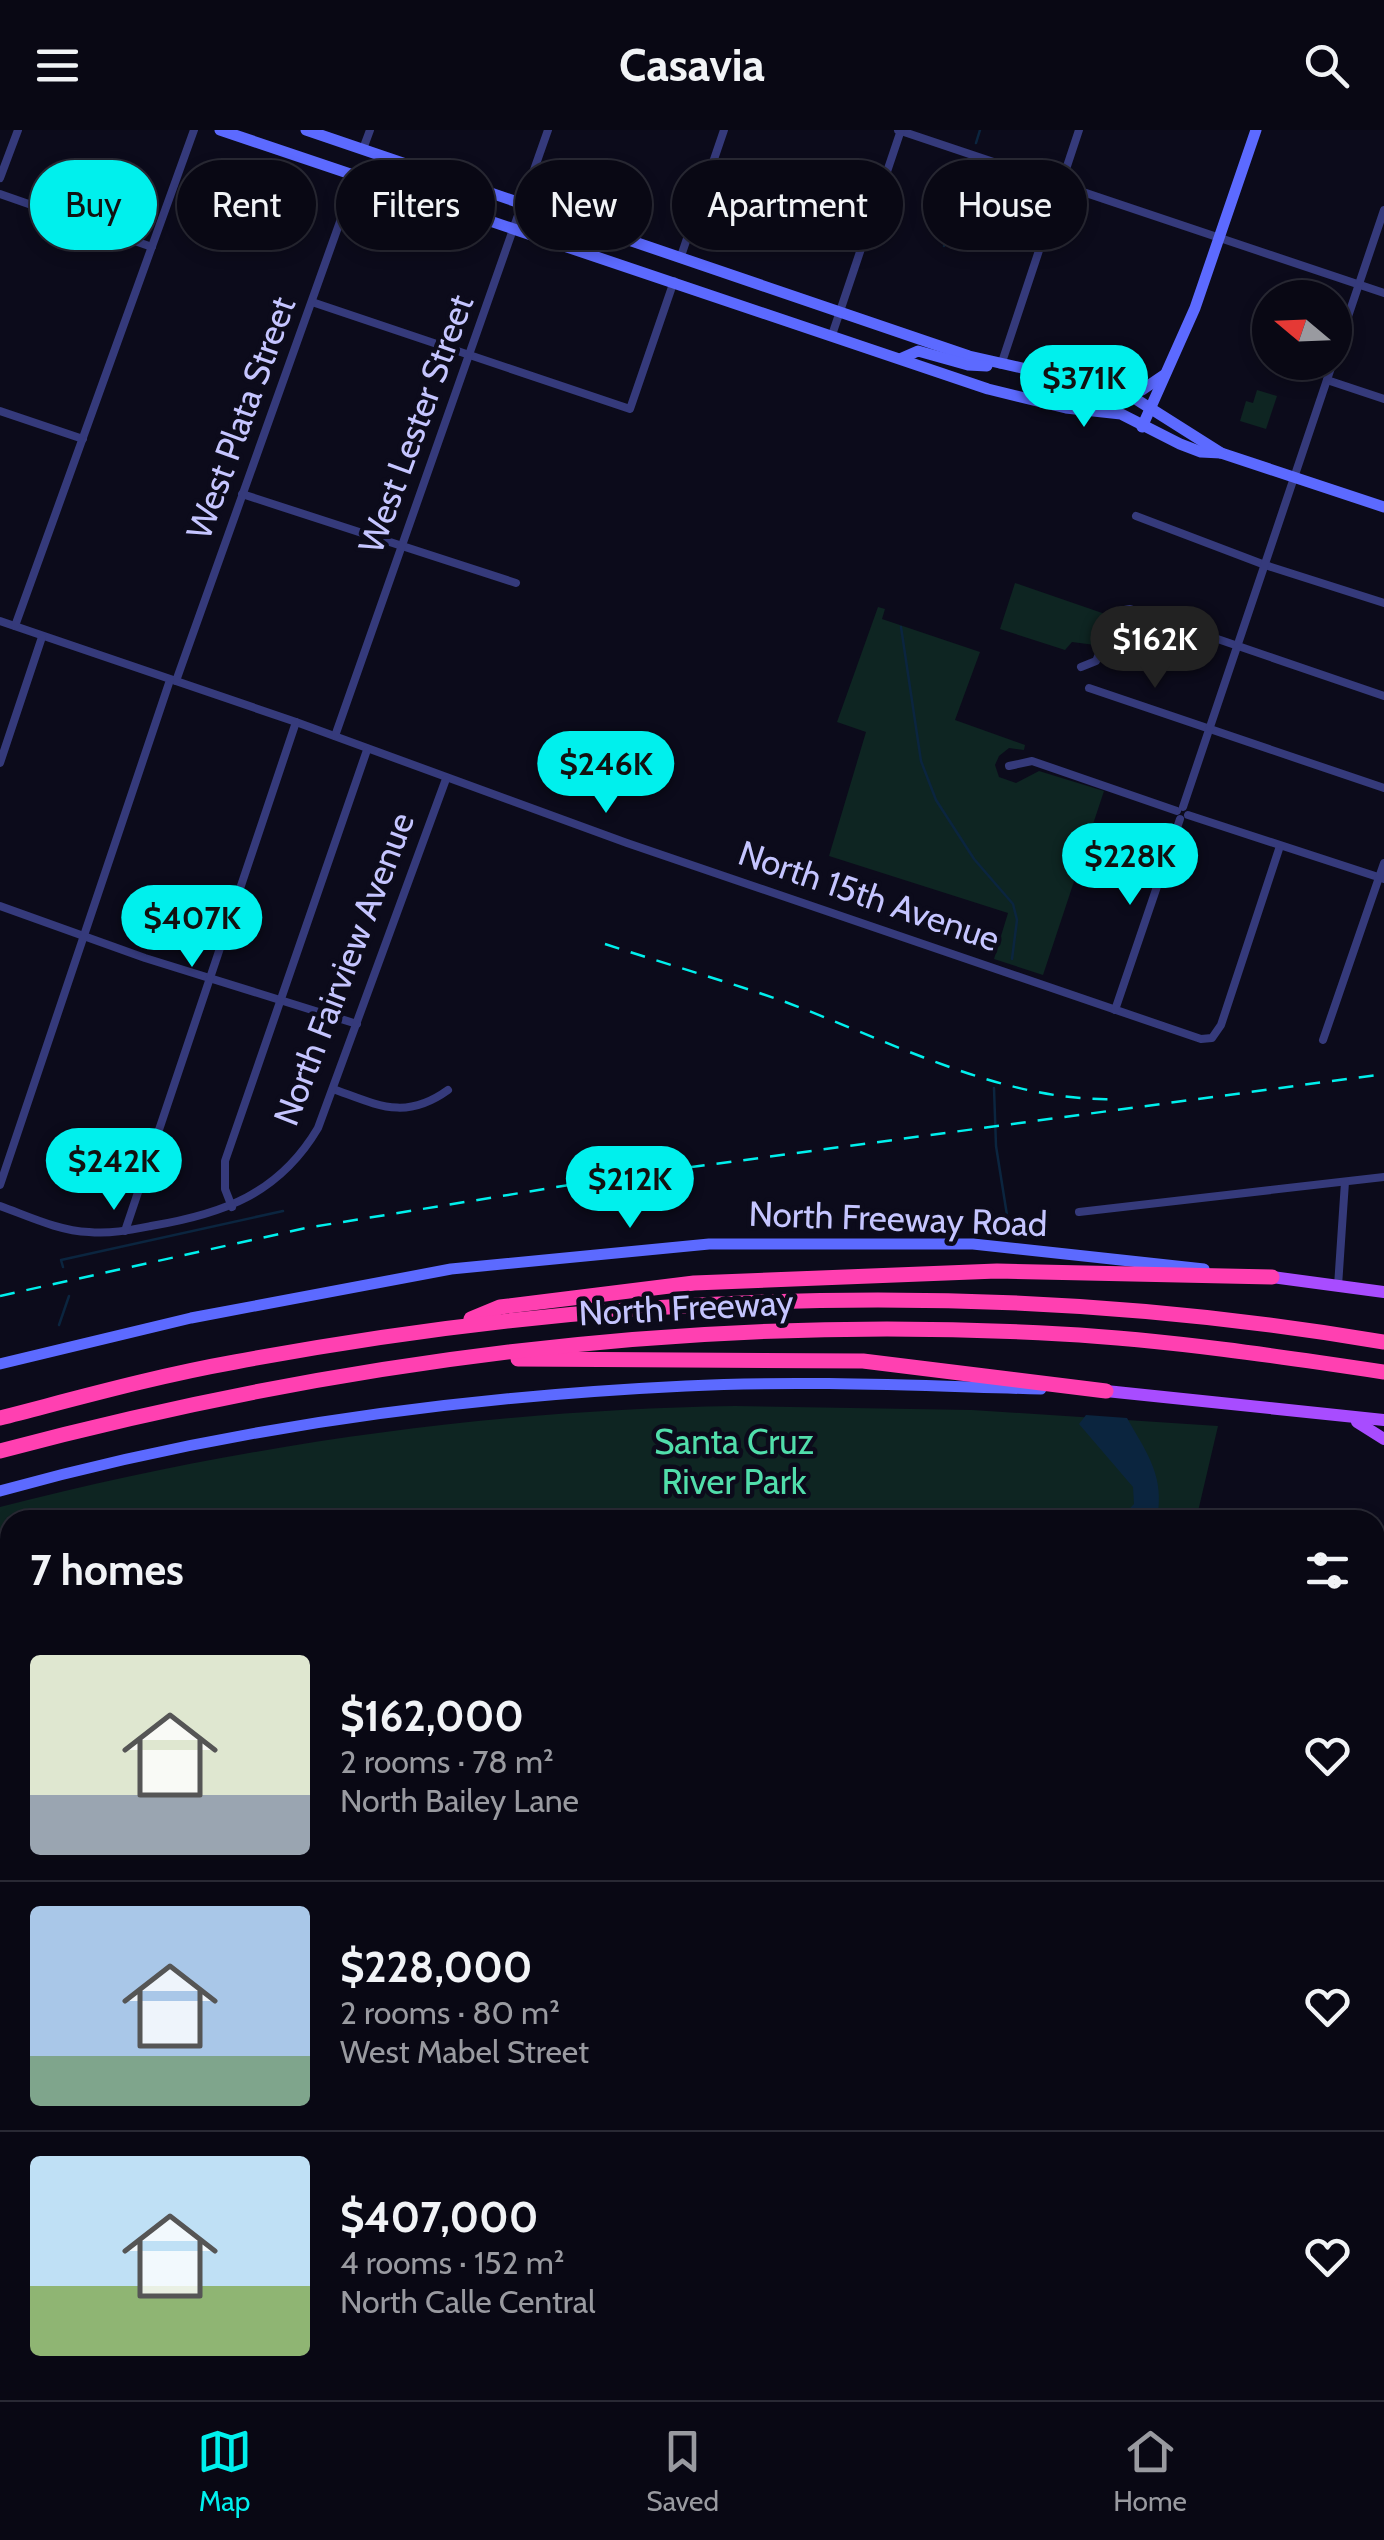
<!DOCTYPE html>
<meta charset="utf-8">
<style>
body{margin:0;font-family:Cabin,sans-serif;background:#171622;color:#f1f3f6;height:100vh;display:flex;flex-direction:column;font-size:38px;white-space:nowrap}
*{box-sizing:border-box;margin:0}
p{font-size:32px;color:#999aa0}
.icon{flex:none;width:55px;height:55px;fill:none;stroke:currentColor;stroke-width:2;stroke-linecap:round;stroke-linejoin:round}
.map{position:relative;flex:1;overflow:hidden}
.side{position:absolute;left:0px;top:1380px;width:1385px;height:890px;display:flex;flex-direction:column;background:#090814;border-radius:30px 30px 0 0;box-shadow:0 5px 15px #0003,0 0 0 2px #292934}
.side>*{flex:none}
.top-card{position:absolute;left:30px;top:30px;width:1325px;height:90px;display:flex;gap:20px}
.needle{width:65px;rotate:289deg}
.controls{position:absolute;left:1252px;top:150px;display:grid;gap:20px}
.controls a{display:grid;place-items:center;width:100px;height:100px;border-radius:50%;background:#090814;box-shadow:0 5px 15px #0003,0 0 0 2px #292934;font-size:50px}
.price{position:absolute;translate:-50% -85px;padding:0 22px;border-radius:35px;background:#00f0ed;color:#111;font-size:32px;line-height:65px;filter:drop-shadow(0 2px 5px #0008)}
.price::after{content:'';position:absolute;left:50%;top:60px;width:30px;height:22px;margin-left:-15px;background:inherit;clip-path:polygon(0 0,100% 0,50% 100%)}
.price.selected{background:#222;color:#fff}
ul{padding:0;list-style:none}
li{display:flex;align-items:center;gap:30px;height:250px;padding:0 30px}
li+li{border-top:2px solid #292934}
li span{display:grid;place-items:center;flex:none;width:280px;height:200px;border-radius:10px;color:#555}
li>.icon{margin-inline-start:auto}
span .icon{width:120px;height:120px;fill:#fffc;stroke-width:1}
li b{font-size:42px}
h2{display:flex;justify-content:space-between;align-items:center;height:120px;padding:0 30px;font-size:42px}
.pill{padding:0 35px;border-radius:45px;background:#090814;box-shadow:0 5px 15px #0003,0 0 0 2px #292934;font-size:35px;line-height:90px}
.pill.selected{background:#00f0ed;color:#111}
header{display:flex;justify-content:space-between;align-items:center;height:130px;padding:0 30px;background:#090814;font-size:45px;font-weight:800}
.menu{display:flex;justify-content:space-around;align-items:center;height:140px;border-top:2px solid #292934;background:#090814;font-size:28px;color:#999aa0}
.menu a{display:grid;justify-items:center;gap:5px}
.menu .selected{color:#00f0ed}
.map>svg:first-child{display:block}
</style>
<header><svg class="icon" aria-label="menu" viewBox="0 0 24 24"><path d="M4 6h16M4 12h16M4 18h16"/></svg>Casavia<svg class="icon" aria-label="search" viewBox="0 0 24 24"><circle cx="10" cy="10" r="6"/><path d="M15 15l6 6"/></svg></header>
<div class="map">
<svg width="1384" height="2270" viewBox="0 0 1384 2270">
<rect width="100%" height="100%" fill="#0c0b1b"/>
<g fill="#0e2522">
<path d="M1257 260 1277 266 1266 299 1240 291 1246 271 1253 273Z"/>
<path d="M1015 453 1108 485 1095 515 1072 512 1065 520 1000 499Z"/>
<path d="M878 477 885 479 882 489 980 522 955 590 1025 615 1024 620 1009 618 999 626 995 635 999 647 1016 653 1039 641 1104 661 1043 845 994 829 1008 783 829 726 866 602 837 592Z"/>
<path d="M735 1276 972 1280 1218 1296 1196 1390H10V1626L0 1623V1377C242 1315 486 1280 735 1276Z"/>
</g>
<g fill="#0b253f">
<path d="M1086 1285 1127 1288C1148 1325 1165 1346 1157 1390H1119L1134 1374 1133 1357 1079 1294Z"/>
<path d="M485 1381 699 1390H319Z"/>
<path d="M10 1414V1519L0 1520V1415Z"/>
</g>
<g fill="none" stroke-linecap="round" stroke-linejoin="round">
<g stroke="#0b253f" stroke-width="2.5">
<path d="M976 13 980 0"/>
<path d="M944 116 957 90 969 35"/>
<path d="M901 497 921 631 936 670 974 729 1013 774 1017 790 1012 829"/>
<path d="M994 958 996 1016 1010 1104"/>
<path d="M63 1137 61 1130 283 1081"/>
<path d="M59 1195 69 1166"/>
<path d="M857 2270 859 2266"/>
</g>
<g stroke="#353a7b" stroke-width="8">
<path d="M898 0 1384 163"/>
<path d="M363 19 370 0"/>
<path d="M0 48 18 0"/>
<path d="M0 64 152 117"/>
<path d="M681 126 724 0"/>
<path d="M312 172 630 279 674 151"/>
<path d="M832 205 901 0"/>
<path d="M1335 225 1384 80"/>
<path d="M1001 235 1079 0"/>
<path d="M1327 250 1384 269"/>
<path d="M0 281 83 309"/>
<path d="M242 364 516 453"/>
<path d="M1136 386 1265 435 1384 473"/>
<path d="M0 491 296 592 627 713 1201 909 1212 908 1221 895 1280 716"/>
<path d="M15 496 194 0"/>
<path d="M1081 537 1096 531 1119 481 1130 479 1384 566"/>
<path d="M176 551 357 44"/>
<path d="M1089 558 1384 658"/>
<path d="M335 606 548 0"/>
<path d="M0 633 42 507"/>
<path d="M1009 636 1032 631 1177 681"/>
<path d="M1183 677 1333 232"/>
<path d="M1188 685 1384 749"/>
<path d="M0 776 145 828 357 894"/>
<path d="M1115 880 1180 689"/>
<path d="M1323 910 1384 733"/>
<path d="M333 959C378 975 405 991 448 960"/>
<path d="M0 1055 170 550"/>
<path d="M0 1076C28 1086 59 1101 89 1102 110 1104 130 1100 151 1096 223 1084 279 1064 318 998L446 649"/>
<path d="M232 1077 225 1059V1031L367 620"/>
<path d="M1079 1082 1384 1047"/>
<path d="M125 1101 296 592"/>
<path d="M1338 1156 1345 1052"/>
<path d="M1375 1538 1384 1540"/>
<path d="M1375 1810 1384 1812"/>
<path d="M0 1878 10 1869"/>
<path d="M1375 1911 1384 1874"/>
<path d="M0 2130 10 2125"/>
<path d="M878 2260 909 2270"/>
<path d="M1110 2260 1138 2270"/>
<path d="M91 2270 110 2260"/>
<path d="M1269 2270 1272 2260"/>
</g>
<g stroke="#5c6aff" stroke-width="11">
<path d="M220 0 988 259 1066 278 1121 284 1180 314 1201 322 1221 323 1384 377"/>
<path d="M306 0 969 226 1123 261 1221 323"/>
<path d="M902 228 918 221 968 235 987 236"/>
<path d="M1127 261 1142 260 1164 245"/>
<path d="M1142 297 1195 178 1256 0"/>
<path d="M0 1234 191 1188 451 1139 709 1114H973L1204 1139"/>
<path d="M0 1361C222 1299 456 1267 686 1256 805 1250 923 1256 1041 1259"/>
<path d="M1375 1440 1384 1407"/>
<path d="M1375 1510 1384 1477"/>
<path d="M0 1739 10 1741"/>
<path d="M1375 2066 1384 2068"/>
<path d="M590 2260 592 2270"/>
<path d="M1087 2270 1091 2260"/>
<path d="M1108 2270 1112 2260"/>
</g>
<g stroke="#a84cff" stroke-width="12">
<path d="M1272 1147 1384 1162"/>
<path d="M1106 1261 1384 1290"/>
<path d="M1357 1292 1384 1309"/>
</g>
<g stroke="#ff40b1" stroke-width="15">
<path d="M471 1189 500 1177 694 1153 997 1141 1272 1147"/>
<path d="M518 1229 863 1231 1106 1261"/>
<path d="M0 1288C78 1268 156 1246 235 1232 617 1160 1001 1147 1384 1212"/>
<path d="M0 1321C345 1229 704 1183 1061 1204 1169 1210 1277 1226 1384 1242"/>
</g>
<g stroke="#00f0ed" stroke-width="2.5" stroke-dasharray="15 12" stroke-linecap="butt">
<path d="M605 814C663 833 722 850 780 870 884 908 1003 973 1116 969"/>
<path d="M0 1166 306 1098 618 1047 1384 944"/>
</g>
</g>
<g text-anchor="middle" stroke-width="9" stroke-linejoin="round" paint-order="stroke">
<g font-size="35" fill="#c5c5ff" stroke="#0c0b1b">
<text transform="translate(241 288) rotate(-70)" y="12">West Plata Street</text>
<text transform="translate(416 294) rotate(-70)" y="12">West Lester Street</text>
<text transform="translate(869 766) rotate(19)" y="12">North 15th Avenue</text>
<text transform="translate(344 839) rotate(-69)" y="12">North Fairview Avenue</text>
<text transform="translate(898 1089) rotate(2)" y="12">North Freeway Road</text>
<text transform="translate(686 1178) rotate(-3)" y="12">North Freeway</text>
</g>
<g font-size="35" fill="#51deab" stroke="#0c0b1b">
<text x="734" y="1324">Santa Cruz<tspan x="734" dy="40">River Park</tspan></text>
</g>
</g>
</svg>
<div class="controls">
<a><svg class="needle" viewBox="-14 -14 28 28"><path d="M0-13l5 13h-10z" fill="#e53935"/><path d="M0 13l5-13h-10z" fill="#999aa0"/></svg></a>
</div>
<b class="price" style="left:1084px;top:300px">$371K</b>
<b class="price selected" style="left:1155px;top:561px">$162K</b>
<b class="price" style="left:606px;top:686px">$246K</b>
<b class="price" style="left:1130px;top:778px">$228K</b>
<b class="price" style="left:192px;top:840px">$407K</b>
<b class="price" style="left:114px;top:1083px">$242K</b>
<b class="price" style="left:630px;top:1101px">$212K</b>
<div class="top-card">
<a class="pill selected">Buy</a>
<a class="pill">Rent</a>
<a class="pill">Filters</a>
<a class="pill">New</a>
<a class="pill">Apartment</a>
<a class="pill">House</a>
</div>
<section class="side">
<h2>7 homes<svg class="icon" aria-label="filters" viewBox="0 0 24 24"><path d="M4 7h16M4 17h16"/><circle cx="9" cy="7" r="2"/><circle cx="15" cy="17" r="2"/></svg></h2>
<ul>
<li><span style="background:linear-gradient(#dfe7d0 70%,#9aa5b1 0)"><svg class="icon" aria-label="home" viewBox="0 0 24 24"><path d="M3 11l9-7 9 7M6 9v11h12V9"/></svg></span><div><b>$162,000</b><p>2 rooms · 78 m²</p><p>North Bailey Lane</p></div><svg class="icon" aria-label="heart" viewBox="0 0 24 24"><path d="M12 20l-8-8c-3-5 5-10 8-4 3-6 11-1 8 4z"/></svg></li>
<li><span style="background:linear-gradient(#a9c7e8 75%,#7fa58c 0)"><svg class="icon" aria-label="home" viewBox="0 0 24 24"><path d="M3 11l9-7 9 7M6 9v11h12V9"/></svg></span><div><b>$228,000</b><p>2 rooms · 80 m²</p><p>West Mabel Street</p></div><svg class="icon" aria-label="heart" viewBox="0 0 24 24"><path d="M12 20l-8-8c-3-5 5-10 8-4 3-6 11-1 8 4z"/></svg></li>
<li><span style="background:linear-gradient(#bfe0f5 65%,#8fb573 0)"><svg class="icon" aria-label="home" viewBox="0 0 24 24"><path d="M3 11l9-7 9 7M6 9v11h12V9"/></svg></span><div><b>$407,000</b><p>4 rooms · 152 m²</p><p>North Calle Central</p></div><svg class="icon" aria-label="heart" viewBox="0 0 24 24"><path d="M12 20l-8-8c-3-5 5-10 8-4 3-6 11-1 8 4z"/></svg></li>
</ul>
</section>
</div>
<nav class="menu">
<a class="selected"><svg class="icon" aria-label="map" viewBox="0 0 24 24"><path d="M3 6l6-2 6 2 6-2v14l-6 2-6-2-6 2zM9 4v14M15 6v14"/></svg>Map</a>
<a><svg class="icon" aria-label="saved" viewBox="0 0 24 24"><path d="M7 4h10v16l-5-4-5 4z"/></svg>Saved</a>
<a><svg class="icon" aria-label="home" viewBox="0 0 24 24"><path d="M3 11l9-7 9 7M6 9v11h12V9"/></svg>Home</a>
</nav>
